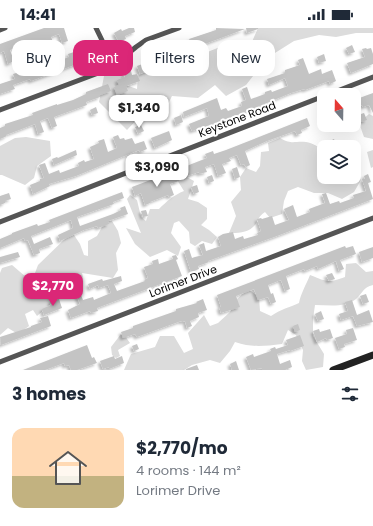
<!DOCTYPE html>
<meta charset="utf-8">
<style>
body{margin:0;font-family:Poppins,sans-serif;background:#f6f6f7;color:#1f2937;height:100vh;display:flex;flex-direction:column;font-size:15px;white-space:nowrap}
*{box-sizing:border-box;margin:0}
p{font-size:13px;color:#747a83}
.icon{flex:none;width:22px;height:22px;fill:none;stroke:currentColor;stroke-width:2;stroke-linecap:round;stroke-linejoin:round}
.map{position:relative;height:342px;overflow:hidden}
.details{display:flex;flex-direction:column;background:#fff;flex:1}
.details>*{flex:none}
.guide{position:absolute;left:12px;top:12px;width:349px;height:36px;display:flex;gap:8px}
.needle{width:26px;rotate:340deg}
.fabs{position:absolute;left:317px;top:60px;display:grid;gap:8px}
.fabs a{display:grid;place-items:center;width:44px;height:44px;border-radius:8px;background:#fff;box-shadow:0 4px 16px #0002;font-size:20px}
.price{position:absolute;translate:-50% -34px;padding:0 9px;border-radius:8px;background:#fff;color:#222;font-size:13px;line-height:26px;filter:drop-shadow(0 1px 2px #0008)}
.price::after{content:'';position:absolute;left:50%;top:24px;width:12px;height:9px;margin-left:-6px;background:inherit;clip-path:polygon(0 0,100% 0,50% 100%)}
.price.selected{background:#db2777;color:#fff}
ul{padding:0;list-style:none}
li{display:flex;align-items:center;gap:12px;height:100px;padding:0 12px}
li span{display:grid;place-items:center;flex:none;width:112px;height:80px;border-radius:12px;color:#555}
li>.icon{margin-inline-start:auto}
span .icon{width:48px;height:48px;fill:#fffc;stroke-width:1}
li b{font-size:17px}
h2{display:flex;justify-content:space-between;align-items:center;height:48px;padding:0 12px;font-size:17px}
.chip{padding:0 14px;border-radius:12px;background:#fff;box-shadow:0 4px 16px #0002;font-size:14px;line-height:36px}
.chip.selected{background:#db2777;color:#fff}
.status{display:flex;justify-content:space-between;align-items:center;height:28px;padding:0 20px;background:#fff;direction:ltr}
.status svg{height:11px;fill:currentColor}
.map>svg:first-child{display:block}
</style>
<div class="status"><b>14:41</b><svg viewBox="0 0 49 12"><path d="M0 12V9h3v3zM5 12V6h3v6zM10 12V3h3v9zM15 12V0h3v12zM26 1h20v11H26zM47 4h2v5h-2z"/></svg></div>
<div class="map">
<svg width="373" height="342" viewBox="0 0 373 342">
<defs>
<filter id="shadow"><feDropShadow dx="-2.5" dy="2.5" stdDeviation="1" flood-color="#0004"/></filter>
</defs>
<rect width="100%" height="100%" fill="#fff"/>
<g fill="#dcdcdc">
<path d="M258 0H373V5H356L336 9 319 7 294 13 267 30 246 57 226 68 215 57 198 70 172 68 164 84H144L127 102 99 74 104 48 121 40 126 57 137 61 138 48 155 38 180 35 235 13 251 16Z"/>
<path d="M369 86 373 88V111L364 109 359 95Z"/>
<path d="M26 109 50 113 51 128 37 138 34 150 25 157 2 147H0V118L15 110Z"/>
<path d="M280 110C293 117 293 113 306 114 313 115 318 119 324 122V149H354V124L357 126 356 138 361 152 354 164 342 171 328 165H314L298 159 288 163 284 173 282 186 270 190 265 184C256 190 259 194 253 199 247 205 237 205 229 205L236 188 231 174 241 162 240 149 246 140 256 144 260 138 261 124 269 123 268 115Z"/>
<path d="M373 122V139L371 140 367 124Z"/>
<path d="M174 147H183L194 153 188 171 198 174 207 180V191L201 197 209 202 217 209 212 216 202 213 195 218 190 215 189 204 179 193 174 195 171 205 181 219 178 228 167 222 150 229 135 216 126 200 141 205 127 171 130 167 137 172 141 189 146 193 150 181H159C167 173 174 167 184 163Z"/>
<path d="M106 192 112 193 118 203 121 215 116 225 118 242 113 250 82 245 83 249 67 266 53 274 37 288 33 282 25 286 29 298 18 306 8 300 0 307V245L2 240 12 237 26 249 35 245 38 237 68 208 74 207 80 216 84 227 88 228V213L97 208Z"/>
<path d="M356 235 366 244 373 243V257C363 259 363 265 356 271 345 280 329 277 315 277L313 291V308L324 326 323 339 306 342 302 333 303 322 296 307 288 302 282 316C264 318 253 320 235 314L230 323 220 335 210 332 192 337 184 342H124L131 326 155 319 160 308H174L184 325 193 321 188 305 204 287 210 298 218 295 230 284 236 272 248 261 259 269 260 283 271 288C281 281 288 280 299 275 301 265 306 257 310 247 327 254 328 255 345 249L346 236Z"/>
<path d="M121 306 125 308 130 315 118 322 120 328 116 330 112 327 111 319Z"/>
</g>
<g fill="#c4c4c4" filter="url(#shadow)">
<path d="M44 0H64L68 13 62 15 59 6 51 9 55 18 49 20 46 13 34 17 32 13 23 16 28 29 22 31 17 19 10 22 14 33 8 36 4 23 0 25V16Z"/>
<path d="M129 0H134L135 4 125 8 126 11 119 14 114 5 121 1 122 3Z"/>
<path d="M216 0 245 1 186 23 187 26 173 31 166 34 165 31 154 35 152 29 163 25 162 23 190 13 189 11 216 2Z"/>
<path d="M246 0H258V1L247 5Z"/>
<path d="M352 17 355 24 349 26 346 20Z"/>
<path d="M366 20 367 21 371 20 373 26V36L351 45 347 35 365 29 362 21Z"/>
<path d="M94 23 96 29 31 53 30 51 13 57 15 61 0 66V56L15 51 13 46 45 36 44 33 51 31 52 35 69 29 68 26 74 24 76 27 79 26 80 28Z"/>
<path d="M324 26 326 33 319 35 317 29Z"/>
<path d="M303 30 309 46 321 41 322 46 332 42 336 53 330 56 329 53 305 62 304 61 291 65 230 90 192 103 189 96 209 88 207 80 184 89 183 84 217 70 221 82 226 80 228 83 242 78 241 74 246 72 242 61 247 59 251 71 265 66V64L271 62 272 64 288 58 285 50 269 57 267 51 285 45V42L300 37 298 32Z"/>
<path d="M148 34 151 42 140 46 137 38Z"/>
<path d="M131 43 132 47 137 46 140 53 126 58 128 63 117 67 114 59 119 57 117 52 125 49 124 46Z"/>
<path d="M108 56 111 63 100 67V69L86 74 87 77 54 89 57 98 52 100 48 90 40 93 44 104 38 106 35 96 6 107 7 108 0 111V100L5 98V96L33 87 32 85 57 76V77L73 72 86 66V64Z"/>
<path d="M373 65V85L369 77 363 79 362 77 354 80V72Z"/>
<path d="M96 79 98 85 92 87 90 82Z"/>
<path d="M364 85 367 92 361 94 358 87Z"/>
<path d="M181 87 183 94 176 97 174 90Z"/>
<path d="M307 90 310 98 301 102 302 105 297 107 295 103 267 113 245 123 250 137 246 139 244 136 241 137 237 127 229 130 231 133 222 136 226 145 218 148 214 136 205 139 207 144 199 146V144L187 148 184 139 207 130 205 126 213 123 214 126 226 122Z"/>
<path d="M141 97 144 103 138 106 135 99Z"/>
<path d="M169 103 172 112 155 120 151 110Z"/>
<path d="M118 107 120 111 124 110 125 112 132 110 135 116 144 113 147 121 140 124 139 122 76 148 49 156 50 158 33 166 30 157 40 153V151L44 150 39 137 45 135 49 146 59 142 60 145 79 138 78 135 84 132 85 134 94 131 90 119 99 115 98 113 104 111 108 124 117 120 113 109Z"/>
<path d="M334 111 337 119H330L328 114Z"/>
<path d="M76 122 77 127 54 137 52 131 57 129 58 130Z"/>
<path d="M237 139 240 149 235 151 232 141Z"/>
<path d="M174 141 179 153 170 156 174 167 169 169 168 167 150 174V175L145 177 141 165 135 168 132 159 169 145 168 143Z"/>
<path d="M368 146 371 154 368 155 373 171 277 208 208 233 209 234 198 238 199 241 191 244 184 223 189 221 192 230 195 229 203 227 199 217 204 215 206 223 221 218 218 209 223 206 233 204 235 211 243 208 244 211 258 207 257 205 261 203 257 191 261 190 262 191 272 188 275 197 289 192 284 181 293 177 297 189 310 184 309 181 325 175 322 166 326 165 330 176 339 173 340 175 354 170 353 167 366 163 362 151H365L364 148Z"/>
<path d="M212 147 214 153 209 155 207 149Z"/>
<path d="M197 157 199 164 194 166 191 159Z"/>
<path d="M122 164 124 170 113 174 114 176 77 189 80 198 113 186 121 182 120 180 125 178 128 186 108 193 109 196 98 200 97 198 84 202 60 213 58 207 73 200 71 192 31 208 34 216 50 209 53 216 39 221 40 225 34 227 28 212 25 213 24 210 0 220V211L12 206V205L37 196 38 198 50 194 49 192Z"/>
<path d="M9 165 11 171 5 173V175L0 177V168Z"/>
<path d="M146 182 148 188 143 189 141 183Z"/>
<path d="M345 218 346 220 353 218 356 226 340 232 344 241 339 243 336 233 318 241 317 238 305 243 304 241 286 248 290 261 285 263 281 252 268 257 271 266 273 265 276 274 271 276 268 269 258 272 254 261 236 268 240 279 221 285 219 279H221L217 267Z"/>
<path d="M373 219V230L362 234 359 224Z"/>
<path d="M18 224 20 229 0 235V229Z"/>
<path d="M176 227 178 231 176 232 182 248 97 280 98 283 91 285 90 283 71 290 68 282 80 276 77 268 81 267 83 272 93 269 94 272 111 265 108 257 99 260 98 257 90 261 88 256 102 251 103 253 121 248 122 253 114 256 117 263 145 253 144 252 148 250 144 239 153 236 152 233 158 231 159 236 173 231 172 228Z"/>
<path d="M332 245 335 251 329 253 326 247Z"/>
<path d="M366 266 369 274 363 276 360 268Z"/>
<path d="M59 271 62 280 44 287 42 281 51 277 50 274Z"/>
<path d="M203 271 207 282 198 285 199 289 190 293 192 298 187 300 185 293 182 294 181 293 137 309 135 306 123 310 121 304 133 300V298L176 283V281L197 275 196 274Z"/>
<path d="M352 272 357 287 369 282 373 294 357 298 353 288 341 292 339 286 348 283 345 274Z"/>
<path d="M321 283 324 291 318 293 315 286Z"/>
<path d="M48 288 51 298 1 317 0 309 31 299V298L42 294 40 290Z"/>
<path d="M298 296 300 302 295 304 293 298Z"/>
<path d="M353 300 357 312 344 316 345 319 339 321 335 310 347 306 346 302Z"/>
<path d="M319 301 320 304 330 301 333 310 327 312 326 310 317 314 313 303Z"/>
<path d="M300 307 304 318 290 323V322L277 326 280 336 290 332 292 339 285 342H262V340L251 342 246 329 253 326 254 329 271 323 270 321 275 319 276 321 288 317 286 312Z"/>
<path d="M137 316 139 321 134 323 132 318Z"/>
<path d="M87 317 92 330 94 329 97 335 77 342H71L69 337 65 338 64 335 45 342H23Z"/>
<path d="M114 328 115 331 122 328 124 335 109 341V339L103 341 100 333Z"/>
<path d="M236 333 239 342H232L230 336Z"/>
<path d="M197 337 199 342H186V341Z"/>
</g>
<g fill="none" stroke-linecap="round" stroke-linejoin="round">
<g stroke="#555" stroke-width="5">
<path d="M96 0 114 37"/>
<path d="M0 2 5 0"/>
<path d="M327 67 373 49"/>
<path d="M0 82 101 44 114 37 136 19 146 12 179 0"/>
<path d="M0 194 324 68"/>
<path d="M0 334 373 190"/>
</g>
<path stroke="#222" stroke-width="7" d="M333 342 373 327"/>
</g>
<g text-anchor="middle" stroke-width="4" stroke-linejoin="round" paint-order="stroke">
<g font-size="11" fill="#000" stroke="#fff">
<text transform="translate(237 91) rotate(-21)" y="4">Keystone Road</text>
<text transform="translate(183 253) rotate(-21)" y="4">Lorimer Drive</text>
</g>
</g>
</svg>
<div class="fabs">
<a><svg class="needle" viewBox="-14 -14 28 28"><path d="M0-13l5 13h-10z" fill="#e53935"/><path d="M0 13l5-13h-10z" fill="#747a83"/></svg></a>
<a><svg class="icon" aria-label="layers" viewBox="0 0 24 24"><path d="M12 4l9 5-9 5-9-5zM3 14l9 5 9-5"/></svg></a>
</div>
<b class="price" style="left:139px;top:101px">$1,340</b>
<b class="price" style="left:157px;top:160px">$3,090</b>
<b class="price selected" style="left:53px;top:279px">$2,770</b>
<div class="guide">
<a class="chip">Buy</a>
<a class="chip selected">Rent</a>
<a class="chip">Filters</a>
<a class="chip">New</a>
</div>
</div>
<section class="details">
<h2>3 homes<svg class="icon" aria-label="filters" viewBox="0 0 24 24"><path d="M4 7h16M4 17h16"/><circle cx="9" cy="7" r="2"/><circle cx="15" cy="17" r="2"/></svg></h2>
<ul>
<li><span style="background:linear-gradient(#ffd9b3 60%,#c2b280 0)"><svg class="icon" aria-label="home" viewBox="0 0 24 24"><path d="M3 11l9-7 9 7M6 9v11h12V9"/></svg></span><div><b>$2,770/mo</b><p>4 rooms · 144 m²</p><p>Lorimer Drive</p></div></li>
</ul>
</section>
